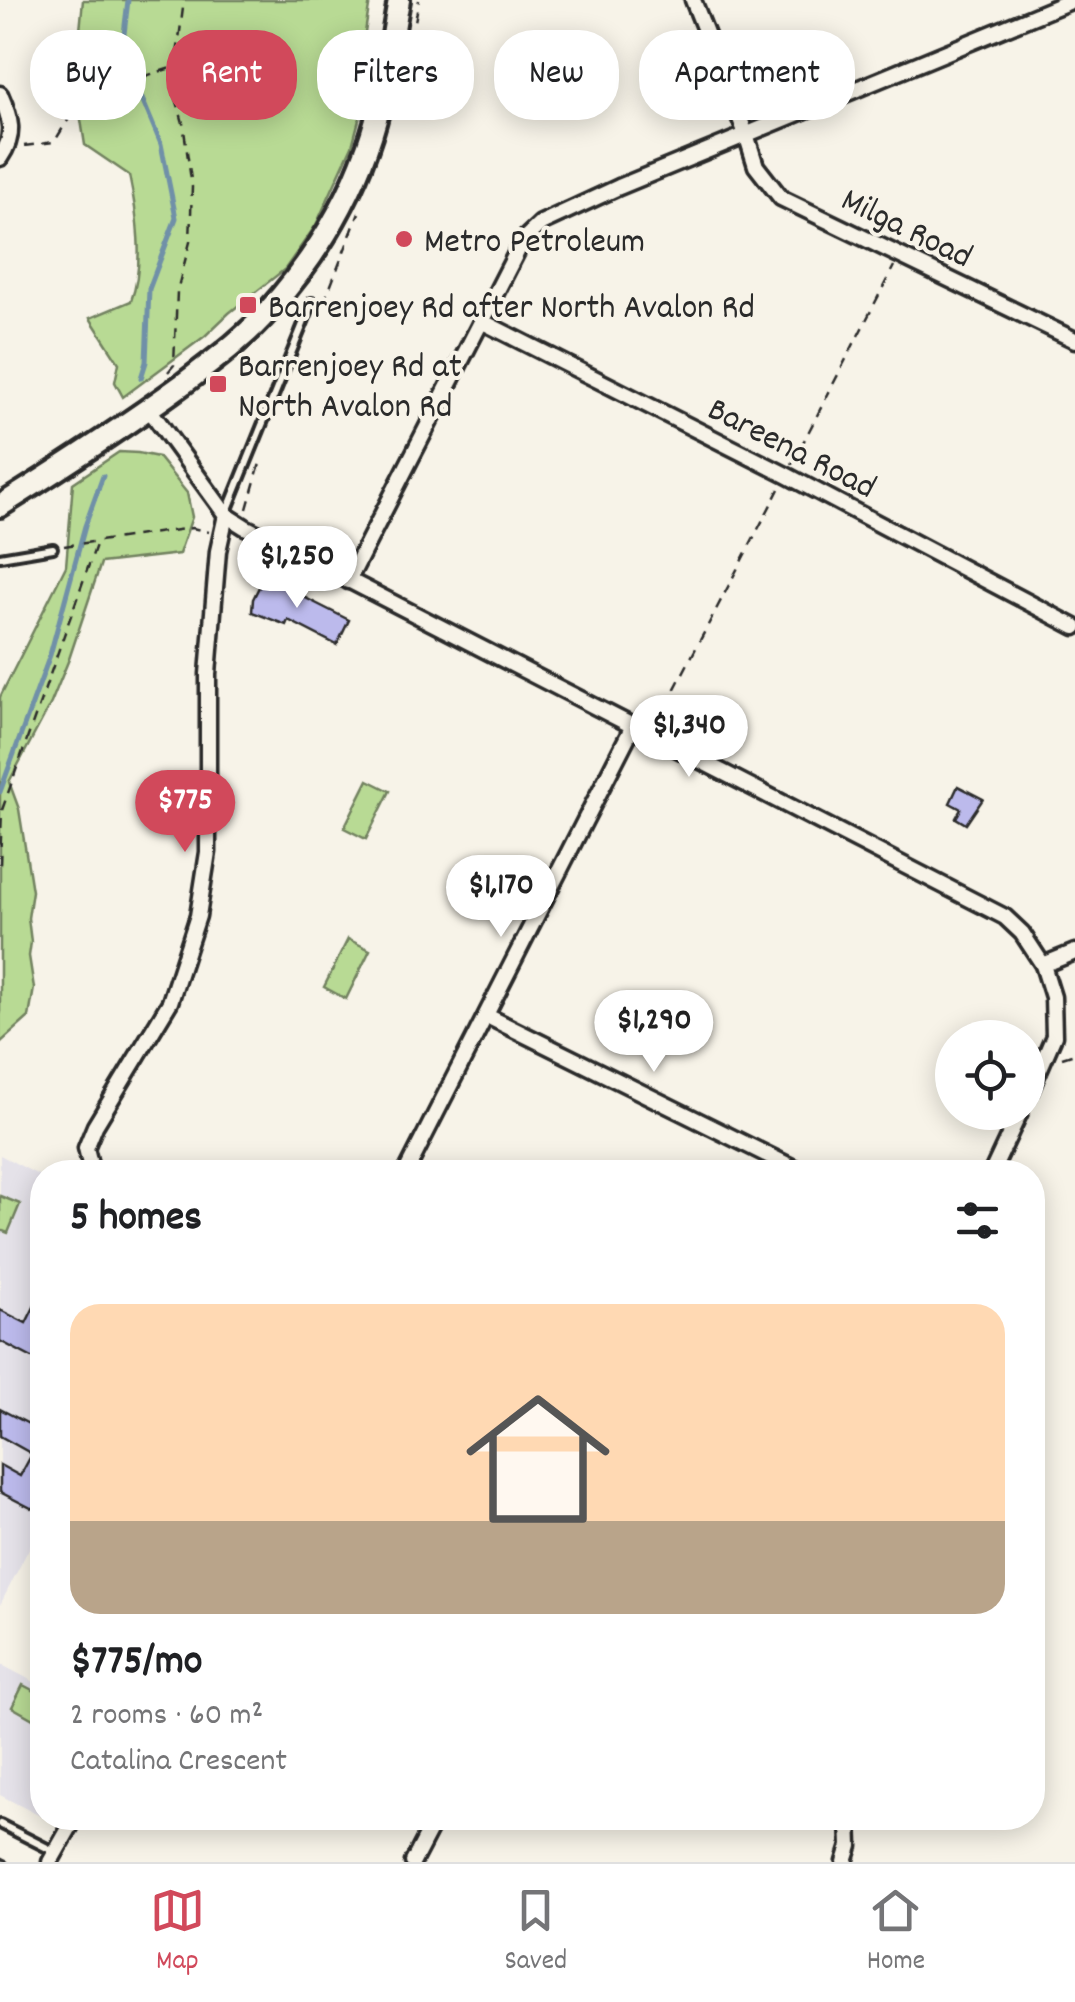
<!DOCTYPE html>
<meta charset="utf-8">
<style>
body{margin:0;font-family:Dekko,sans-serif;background:#f6f6f6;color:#202124;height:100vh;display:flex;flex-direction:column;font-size:38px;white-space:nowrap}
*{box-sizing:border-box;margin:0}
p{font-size:32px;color:#757577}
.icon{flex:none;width:55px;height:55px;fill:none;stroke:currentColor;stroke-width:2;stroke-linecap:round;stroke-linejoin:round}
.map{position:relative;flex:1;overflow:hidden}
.drawer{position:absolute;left:30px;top:1160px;width:1015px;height:670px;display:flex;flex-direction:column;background:#fff;border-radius:40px;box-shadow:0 5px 25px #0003}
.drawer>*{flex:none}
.hud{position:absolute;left:30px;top:30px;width:1015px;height:90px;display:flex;gap:20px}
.tools{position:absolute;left:935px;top:1020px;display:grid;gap:20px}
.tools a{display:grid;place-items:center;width:110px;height:110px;border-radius:50%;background:#fff;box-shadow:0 5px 25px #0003;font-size:50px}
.price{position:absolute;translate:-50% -85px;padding:0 22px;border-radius:35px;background:#fff;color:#222;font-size:32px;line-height:65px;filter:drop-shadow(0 2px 5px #0008)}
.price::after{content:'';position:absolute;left:50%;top:60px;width:30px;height:22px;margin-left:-15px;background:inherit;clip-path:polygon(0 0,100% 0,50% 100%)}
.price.on{background:#d1495b;color:#fff}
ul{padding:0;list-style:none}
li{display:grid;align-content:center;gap:20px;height:530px;padding:0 40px}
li+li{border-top:2px solid #e0e0e0}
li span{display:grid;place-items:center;height:310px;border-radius:30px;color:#555}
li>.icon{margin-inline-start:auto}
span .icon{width:180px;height:180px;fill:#fffc;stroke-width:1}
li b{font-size:42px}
h2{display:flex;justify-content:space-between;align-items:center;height:120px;padding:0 40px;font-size:42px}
.tag{padding:0 35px;border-radius:40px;background:#fff;box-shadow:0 5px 25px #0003;font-size:35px;line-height:90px}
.tag.on{background:#d1495b;color:#fff}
.menu{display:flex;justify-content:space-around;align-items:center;height:140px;border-top:2px solid #e0e0e0;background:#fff;font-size:28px;color:#757577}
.menu a{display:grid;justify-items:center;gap:5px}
.menu .on{color:#d1495b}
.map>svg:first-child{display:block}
</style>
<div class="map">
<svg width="1075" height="1862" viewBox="0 0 1075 1862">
<rect width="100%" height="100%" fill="#f7f3e8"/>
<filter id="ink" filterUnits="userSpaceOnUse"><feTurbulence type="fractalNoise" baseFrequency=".01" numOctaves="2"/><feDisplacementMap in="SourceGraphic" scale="20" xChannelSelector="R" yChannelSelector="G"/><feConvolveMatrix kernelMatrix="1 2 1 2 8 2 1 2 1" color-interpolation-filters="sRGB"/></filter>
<g filter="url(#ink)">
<g fill="#e5e2e9">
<path d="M0 1155 42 1177V1523L0 1605Z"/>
<path d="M0 1664 42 1686V1817L0 1795Z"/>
</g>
<g fill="#b8da94" stroke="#728260" stroke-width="2.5">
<path d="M83 0H370L361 59 368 70 365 97 352 146 316 225 285 269 229 313 205 336 123 397 115 382 119 363 90 318 131 301C145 264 137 213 129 175L85 145 75 82Z"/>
<path d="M119 452 138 453 158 457 187 493 192 517 179 554 101 563 69 659 51 703 9 782 19 809 32 891 28 918 31 942 29 956 34 988 29 1017 0 1043V697L66 566 73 483Z"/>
<path d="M368 780 390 791 366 839 344 828Z"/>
<path d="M348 939 370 950 346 999 324 987Z"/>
<path d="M0 1196 20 1204 8 1233 0 1230Z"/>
<path d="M23 1685 42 1695V1724L12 1707Z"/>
</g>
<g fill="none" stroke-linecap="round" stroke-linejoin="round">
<g stroke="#6f90a8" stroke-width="5">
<path d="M128 0 122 51 161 144 176 218 149 289 146 362 141 378"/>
<path d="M0 792 50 655 85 526 103 476"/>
</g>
</g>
<g fill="#bcbaec" stroke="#2b2b2b" stroke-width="2.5">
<path d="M264 577 349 620 337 645 288 620 286 625 252 612 253 599Z"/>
<path d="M958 786 983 799 966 824 956 818 961 809 950 803Z"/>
<path d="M42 1291V1363L0 1341V1310L26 1323Z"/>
<path d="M0 1409 42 1431V1490L33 1509 0 1492V1465L20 1476 32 1454 0 1436Z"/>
</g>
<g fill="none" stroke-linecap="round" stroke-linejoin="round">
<g stroke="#2b2b2b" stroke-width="14">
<g id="service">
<path d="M226 514 312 302"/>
<path d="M0 557 53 548"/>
<path d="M0 1824 55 1852"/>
</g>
</g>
<g stroke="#2b2b2b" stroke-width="21">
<g id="minor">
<path d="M693 0 746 134 756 166 781 198 1075 340"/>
<path d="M0 94C11 119 16 135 0 158"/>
<path d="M481 321 786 475 1075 627"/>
<path d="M149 409 226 515 245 527 1005 917 1022 933 1043 965 1053 997 1054 1036 1028 1096"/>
<path d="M348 581 523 240 541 223 619 187 1073 0"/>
<path d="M1043 965 1075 952"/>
<path d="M487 1016 802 1172"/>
<path d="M92 1172 86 1148 95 1126 170 1002 198 916 208 852V674L218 551 226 515"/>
<path d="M406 1172 633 726"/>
<path d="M992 1172 1020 1112"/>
<path d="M50 1862 75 1818"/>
<path d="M413 1862 436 1818"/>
<path d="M845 1862 850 1846 849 1818"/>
</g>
</g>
<g stroke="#2b2b2b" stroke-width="28">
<path id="primary" d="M0 506C62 467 124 427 183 384 213 361 244 339 269 310 311 263 346 207 367 148 384 101 390 50 399 0"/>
</g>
<g stroke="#2b2b2b" stroke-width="2.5" stroke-dasharray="10 8" stroke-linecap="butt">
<path d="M412 38 419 0"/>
<path d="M24 146 54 142C61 132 68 118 77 109 98 89 146 76 174 67"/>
<path d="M324 303 359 213"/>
<path d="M168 372 174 365 177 291 190 242 192 187 183 123 173 87 184 0"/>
<path d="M792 464 894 266"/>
<path d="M247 509 260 463"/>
<path d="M64 546 192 528 209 532"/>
<path d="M658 721 779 489"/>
<path d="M0 864 2 810 97 542"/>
<path d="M1062 1058 1075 1054"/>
<path d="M0 1858 8 1862"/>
</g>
<use href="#service" stroke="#f7f3e8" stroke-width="6"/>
<use href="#minor" stroke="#f7f3e8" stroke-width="14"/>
<use href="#primary" stroke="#f7f3e8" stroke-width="20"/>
</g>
</g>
<g fill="#d1495b" stroke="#f7f3e8" stroke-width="4">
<circle cx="404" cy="239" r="10"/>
<rect x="238" y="295" width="20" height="20" rx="5"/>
<rect x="208" y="374" width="20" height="20" rx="5"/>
</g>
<g text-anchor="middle" stroke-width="8" stroke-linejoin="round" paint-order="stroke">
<g font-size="35" fill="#2b2b2b" stroke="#f7f3e8">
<text transform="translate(908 226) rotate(26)" y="12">Milga Road</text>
<text transform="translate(793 446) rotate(27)" y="12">Bareena Road</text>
</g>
<g font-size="35" fill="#2b2b2b" stroke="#f7f3e8" text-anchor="start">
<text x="424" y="251">Metro Petroleum</text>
<text x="268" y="317">Barrenjoey Rd after North Avalon Rd</text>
<text x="238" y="376">Barrenjoey Rd at<tspan x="238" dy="40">North Avalon Rd</tspan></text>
</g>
</g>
</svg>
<div class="tools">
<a><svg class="icon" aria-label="locate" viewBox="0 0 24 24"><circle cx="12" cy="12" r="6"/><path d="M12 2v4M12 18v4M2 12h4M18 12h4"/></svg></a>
</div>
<b class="price" style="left:297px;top:611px">$1,250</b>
<b class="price" style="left:689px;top:780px">$1,340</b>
<b class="price on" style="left:185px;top:855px">$775</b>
<b class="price" style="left:501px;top:940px">$1,170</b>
<b class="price" style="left:654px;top:1075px">$1,290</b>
<div class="hud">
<a class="tag">Buy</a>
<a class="tag on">Rent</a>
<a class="tag">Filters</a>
<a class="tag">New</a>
<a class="tag">Apartment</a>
</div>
<section class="drawer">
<h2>5 homes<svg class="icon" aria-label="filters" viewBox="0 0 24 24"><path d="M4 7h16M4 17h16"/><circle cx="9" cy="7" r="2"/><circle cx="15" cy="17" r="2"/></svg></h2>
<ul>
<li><span style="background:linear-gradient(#ffd9b3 70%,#b9a48a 0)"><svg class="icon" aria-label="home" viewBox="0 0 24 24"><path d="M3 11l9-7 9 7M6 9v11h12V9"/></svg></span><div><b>$775/mo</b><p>2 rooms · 60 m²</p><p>Catalina Crescent</p></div></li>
</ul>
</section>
</div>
<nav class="menu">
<a class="on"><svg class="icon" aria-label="map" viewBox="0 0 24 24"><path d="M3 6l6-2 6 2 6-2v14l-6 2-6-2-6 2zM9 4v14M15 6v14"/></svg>Map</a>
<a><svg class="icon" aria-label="saved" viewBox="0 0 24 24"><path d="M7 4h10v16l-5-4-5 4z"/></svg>Saved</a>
<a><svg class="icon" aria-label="home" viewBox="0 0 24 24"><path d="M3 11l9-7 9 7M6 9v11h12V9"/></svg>Home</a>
</nav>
